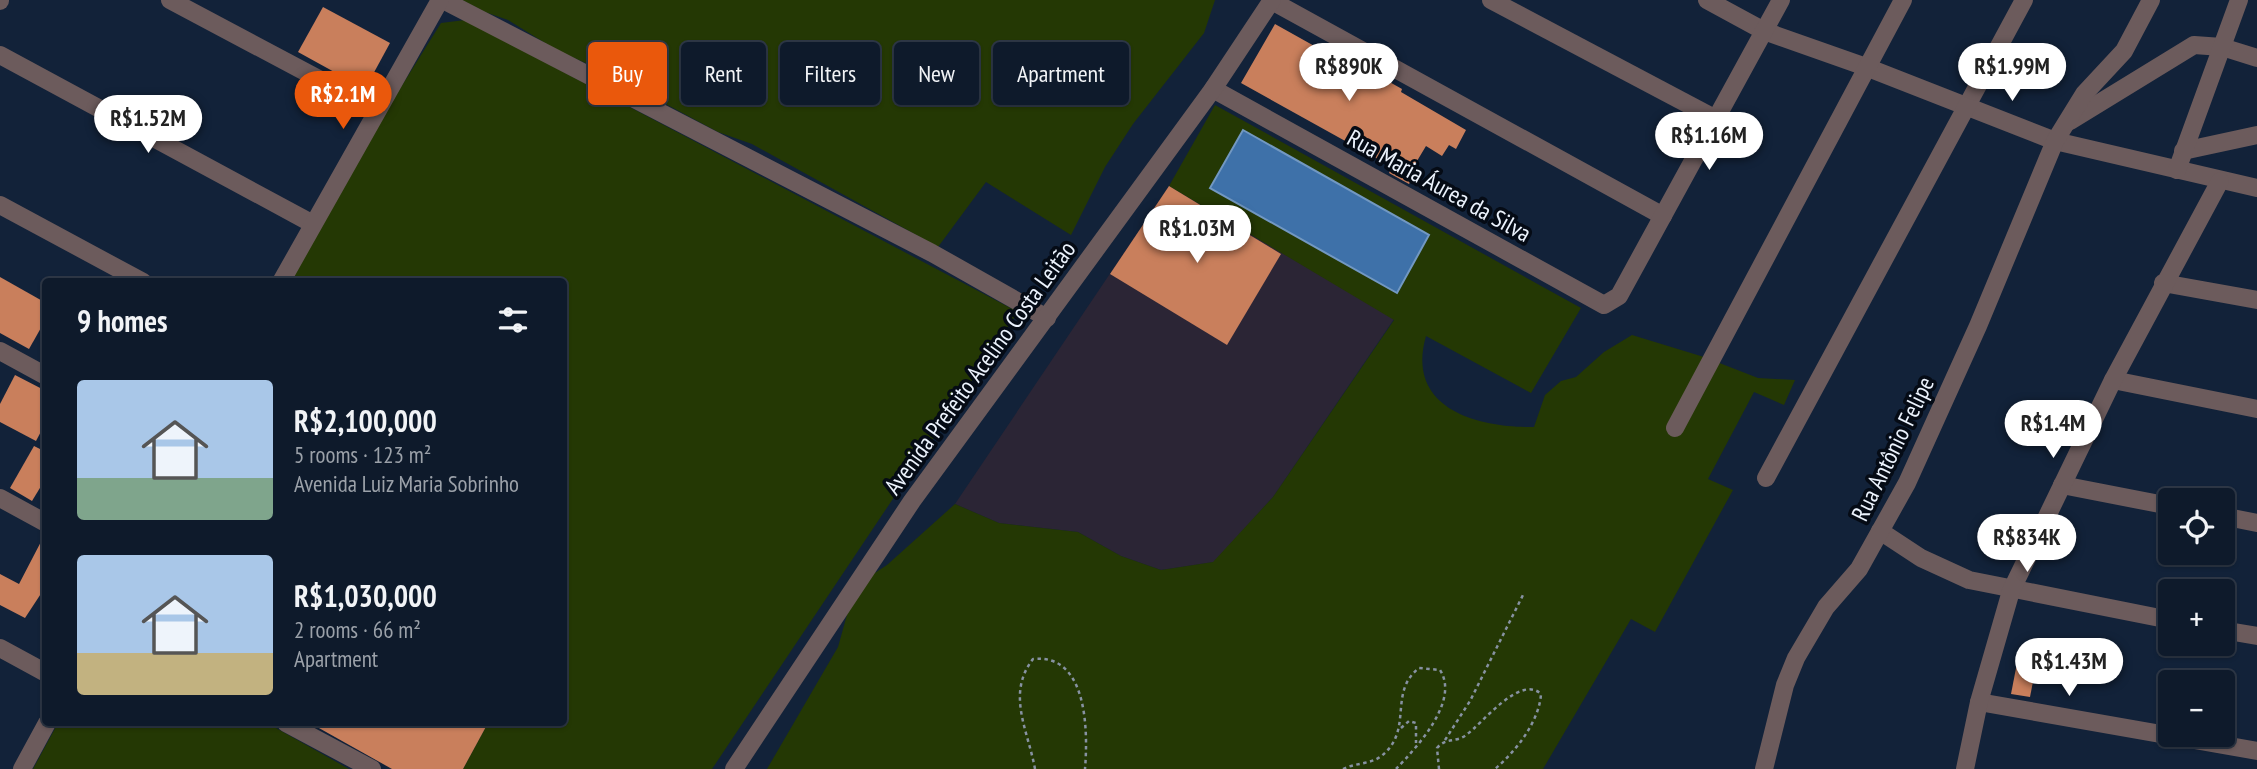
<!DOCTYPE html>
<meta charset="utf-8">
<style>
body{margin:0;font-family:"PT Sans Narrow",sans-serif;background:#1c2737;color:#f1f3f6;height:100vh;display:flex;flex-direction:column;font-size:26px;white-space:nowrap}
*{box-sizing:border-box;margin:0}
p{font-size:23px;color:#9ba1a9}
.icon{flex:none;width:38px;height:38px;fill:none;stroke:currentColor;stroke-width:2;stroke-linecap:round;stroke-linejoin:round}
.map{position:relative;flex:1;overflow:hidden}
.sheet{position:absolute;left:42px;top:278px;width:525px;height:448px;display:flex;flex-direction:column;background:#0e1a2b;border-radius:7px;box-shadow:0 2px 5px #0004,0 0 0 2px #2e3847}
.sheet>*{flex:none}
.guide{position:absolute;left:588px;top:42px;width:665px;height:63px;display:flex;gap:14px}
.tools{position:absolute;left:2158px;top:488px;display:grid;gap:14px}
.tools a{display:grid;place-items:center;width:77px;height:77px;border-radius:7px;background:#0e1a2b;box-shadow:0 2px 5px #0004,0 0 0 2px #2e3847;font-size:35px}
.price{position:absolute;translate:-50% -60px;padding:0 16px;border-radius:24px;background:#fff;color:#222;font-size:23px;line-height:46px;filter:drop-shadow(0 2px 4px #0008)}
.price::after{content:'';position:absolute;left:50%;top:42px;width:21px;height:16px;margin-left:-10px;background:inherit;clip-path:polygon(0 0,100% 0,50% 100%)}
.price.current{background:#ea580c;color:#fff}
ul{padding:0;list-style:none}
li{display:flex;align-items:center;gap:21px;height:175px;padding:0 35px}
li span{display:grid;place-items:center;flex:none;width:196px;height:140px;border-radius:7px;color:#555}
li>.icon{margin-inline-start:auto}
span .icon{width:84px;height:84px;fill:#fffc;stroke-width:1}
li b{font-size:30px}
h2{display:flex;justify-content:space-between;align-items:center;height:84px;padding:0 35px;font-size:30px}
.tag{padding:0 24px;border-radius:7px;background:#0e1a2b;box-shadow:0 2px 5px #0004,0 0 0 2px #2e3847;font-size:24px;line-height:63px}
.tag.current{background:#ea580c;color:#fff}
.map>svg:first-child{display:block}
</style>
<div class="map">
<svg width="2257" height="769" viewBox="0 0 2257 769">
<rect width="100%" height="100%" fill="#122239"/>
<path fill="#2b2535" d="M1169 186 1394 319 1273 497 1214 562 1161 570 1121 556 1078 532 999 523 955 504Z"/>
<g fill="#243804">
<path d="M462 0H1215L1204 33 1133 124 1105 167 1071 235 986 182 938 247 752 144 718 132 604 71 558 51 508 20 485 12Z"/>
<path d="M465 20 1018 312 712 769H463L488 723H564V282H291L356 159 441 23Z"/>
<path d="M1215 105 1581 308 1531 393 1426 336C1405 409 1478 428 1534 427L1545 395 1561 381 1576 377 1604 352 1632 335 1704 357 1758 378 1795 380 1784 405 1754 392 1708 479 1733 490 1655 632 1631 619 1543 769H767L838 647 850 604 861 582 887 565 955 504 999 523 1078 532 1121 556 1161 570 1213 562 1273 497 1394 320 1169 186Z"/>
<path d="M58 723H267L349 769H33Z"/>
</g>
<path fill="#3e71a9" stroke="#7298c2" stroke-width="2" d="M1243 130 1429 235 1397 293 1210 188Z"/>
<g fill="#c97f5c">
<path d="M323 7 390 43 365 89 298 52Z"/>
<path d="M1275 24 1384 85 1386 80 1402 89 1401 92 1466 130 1456 149 1449 145 1442 156 1426 146 1411 171 1416 173 1409 184 1389 173 1392 167 1241 83Z"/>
<path d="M1169 186 1281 254 1227 345 1110 274Z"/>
<path d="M0 277 46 303V319L29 349 0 333Z"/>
<path d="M15 375 46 391V422L36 441 0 422V404Z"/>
<path d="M34 446 46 452V478L32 501 10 488Z"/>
<path d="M45 534 46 586 25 618 0 605V574L19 584Z"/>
<path d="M2018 658 2037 661 2030 697 2011 694Z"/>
<path d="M310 723H488L463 769H392Z"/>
</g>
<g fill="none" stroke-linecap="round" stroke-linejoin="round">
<g stroke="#8792a2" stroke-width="2.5" stroke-dasharray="3.5 3.5" stroke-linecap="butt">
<path d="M1401 728 1409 721 1416 723V743"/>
<path d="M1445 740 1470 701 1523 595"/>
<path d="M1035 769C1028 730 1006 694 1033 659 1088 653 1088 732 1085 769"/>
<path d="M1343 769C1355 763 1370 764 1380 757 1415 731 1387 693 1419 668L1440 670C1460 701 1417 747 1396 769"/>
<path d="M1439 769 1437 748C1446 737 1456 743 1466 735 1482 724 1520 674 1541 694 1539 722 1516 751 1495 769"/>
</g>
<g stroke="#6c5b5c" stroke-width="18">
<path d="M170 0 377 110"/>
<path d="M443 0 932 253 1047 318"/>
<path d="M1491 0 1716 119"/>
<path d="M1707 0 1764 31 1866 67 2055 141 2257 188"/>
<path d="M0 1V0"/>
<path d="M1272 1 1663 216"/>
<path d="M0 55 313 224"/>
<path d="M1213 89 1604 305 1619 296 1781 0"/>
<path d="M2070 121 2194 45 2222 47 2257 58"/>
<path d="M2183 151 2257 135"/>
<path d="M2177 170 2239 0"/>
<path d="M0 205 143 282"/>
<path d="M281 282 440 0"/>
<path d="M2163 283 2257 300"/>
<path d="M0 351 46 376"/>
<path d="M2113 380 2257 409"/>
<path d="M1675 428 1903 0"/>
<path d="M1766 478 2024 0"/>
<path d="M2062 485 2170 506"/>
<path d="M0 498 46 523"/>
<path d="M2222 516 2257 523"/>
<path d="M1880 531 1921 558 1969 580 2170 620"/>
<path d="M2222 630 2257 636"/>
<path d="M0 648 46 673"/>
<path d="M1979 702 2257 751"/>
<path d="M286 723 372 769"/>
<path d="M22 769 47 723"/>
<path d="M734 769 912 501 1213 89 1272 0"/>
<path d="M1764 769 1785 685 1796 658 1826 607 1859 569 1907 483 1978 326 2055 141 2084 94 2124 51 2151 0"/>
<path d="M1965 769 1979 702 2011 591 2113 380 2220 181"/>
</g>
</g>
<g text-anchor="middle" stroke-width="7" stroke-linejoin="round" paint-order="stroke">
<g font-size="24" fill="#ecf3fd" stroke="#050b15">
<text transform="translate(1439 186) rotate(29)" y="8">Rua Maria Áurea da Silva</text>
<text transform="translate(980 368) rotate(-54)" y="8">Avenida Prefeito Acelino Costa Leitão</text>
<text transform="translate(1893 449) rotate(-64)" y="8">Rua Antônio Felipe</text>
</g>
</g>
</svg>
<div class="tools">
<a><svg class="icon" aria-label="locate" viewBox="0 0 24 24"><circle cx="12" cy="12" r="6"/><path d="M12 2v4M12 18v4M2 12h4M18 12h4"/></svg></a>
<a>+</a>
<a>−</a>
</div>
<b class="price" style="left:1349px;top:103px">R$890K</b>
<b class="price" style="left:2012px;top:103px">R$1.99M</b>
<b class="price current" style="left:343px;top:131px">R$2.1M</b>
<b class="price" style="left:148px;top:155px">R$1.52M</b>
<b class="price" style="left:1709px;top:172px">R$1.16M</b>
<b class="price" style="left:1197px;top:265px">R$1.03M</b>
<b class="price" style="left:2053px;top:460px">R$1.4M</b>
<b class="price" style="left:2027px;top:574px">R$834K</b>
<b class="price" style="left:2069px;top:698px">R$1.43M</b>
<div class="guide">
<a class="tag current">Buy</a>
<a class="tag">Rent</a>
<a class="tag">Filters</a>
<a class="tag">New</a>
<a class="tag">Apartment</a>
</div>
<section class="sheet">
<h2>9 homes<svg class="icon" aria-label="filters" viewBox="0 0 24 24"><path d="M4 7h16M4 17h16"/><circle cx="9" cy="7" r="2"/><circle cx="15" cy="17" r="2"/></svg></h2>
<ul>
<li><span style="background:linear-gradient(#a9c7e8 70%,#7fa58c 0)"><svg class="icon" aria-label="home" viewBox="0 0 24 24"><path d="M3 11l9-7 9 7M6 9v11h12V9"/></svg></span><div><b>R$2,100,000</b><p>5 rooms · 123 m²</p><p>Avenida Luiz Maria Sobrinho</p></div></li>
<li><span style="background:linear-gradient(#a9c7e8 70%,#c2b280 0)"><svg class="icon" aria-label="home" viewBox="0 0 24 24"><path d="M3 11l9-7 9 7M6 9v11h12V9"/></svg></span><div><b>R$1,030,000</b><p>2 rooms · 66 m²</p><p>Apartment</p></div></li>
</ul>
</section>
</div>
